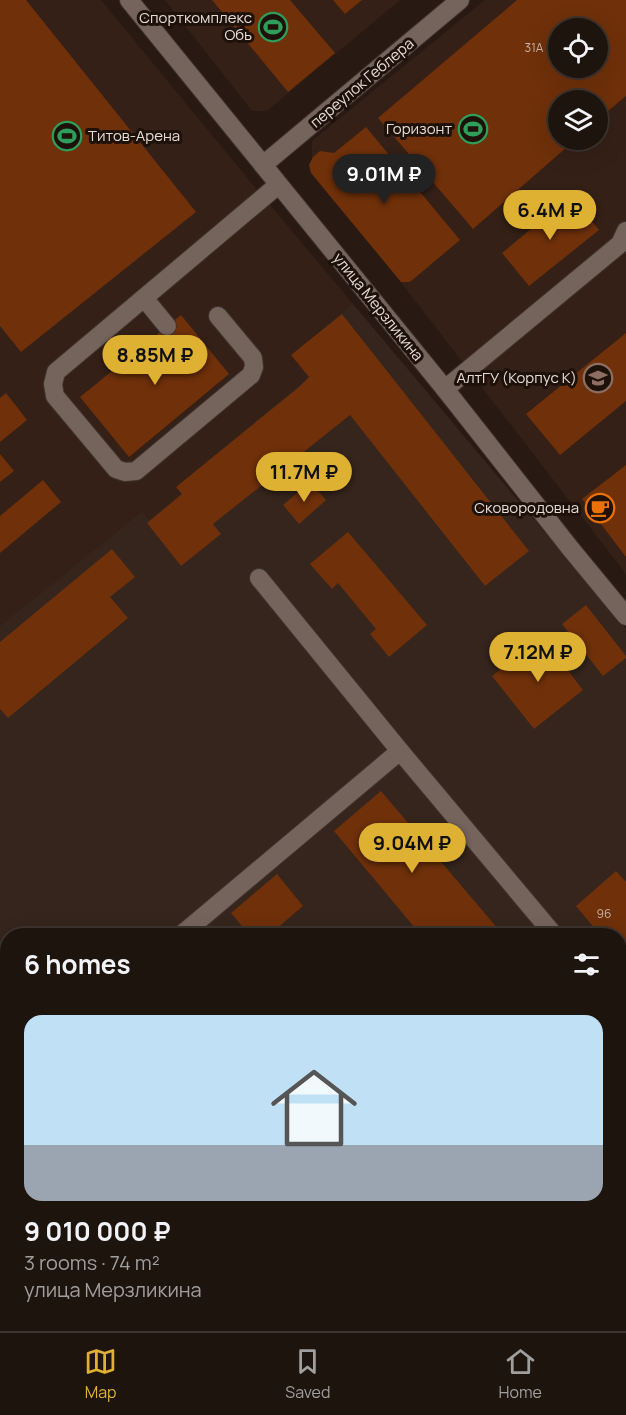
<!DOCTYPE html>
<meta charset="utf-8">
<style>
body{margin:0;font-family:Manrope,sans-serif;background:#261d17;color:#f1f3f6;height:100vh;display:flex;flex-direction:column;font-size:22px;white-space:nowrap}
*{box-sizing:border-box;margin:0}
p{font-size:20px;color:#a19e9e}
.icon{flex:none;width:33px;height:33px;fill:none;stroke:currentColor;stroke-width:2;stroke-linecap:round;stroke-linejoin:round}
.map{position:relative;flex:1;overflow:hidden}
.panel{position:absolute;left:0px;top:928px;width:627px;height:404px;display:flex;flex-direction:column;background:#1e140e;border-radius:24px 24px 0 0;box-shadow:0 6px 24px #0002,0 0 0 2px #3c332e}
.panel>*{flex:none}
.controls{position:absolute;left:548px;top:18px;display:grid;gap:12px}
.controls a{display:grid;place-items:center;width:60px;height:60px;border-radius:50%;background:#1e140e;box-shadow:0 6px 24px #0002,0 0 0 2px #3c332e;font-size:30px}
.price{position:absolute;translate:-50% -51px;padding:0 14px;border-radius:21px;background:#deb133;color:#111;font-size:20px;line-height:39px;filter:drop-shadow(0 2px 3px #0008)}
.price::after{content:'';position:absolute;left:50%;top:36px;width:18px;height:14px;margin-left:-9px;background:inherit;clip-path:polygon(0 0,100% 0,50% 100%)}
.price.on{background:#222;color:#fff}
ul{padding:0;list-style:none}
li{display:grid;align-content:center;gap:12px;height:318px;padding:0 24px}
li span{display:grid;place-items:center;height:186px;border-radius:18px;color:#555}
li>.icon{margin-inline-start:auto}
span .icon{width:108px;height:108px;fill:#fffc;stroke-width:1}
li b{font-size:26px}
h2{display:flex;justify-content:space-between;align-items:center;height:72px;padding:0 24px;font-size:26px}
.tab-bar{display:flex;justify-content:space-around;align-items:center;height:84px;border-top:2px solid #3c332e;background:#1e140e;font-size:16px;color:#a19e9e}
.tab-bar a{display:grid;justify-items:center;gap:3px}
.tab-bar .on{color:#deb133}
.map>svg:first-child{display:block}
</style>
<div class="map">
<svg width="626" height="1331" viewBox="0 0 626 1331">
<rect width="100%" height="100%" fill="#281a13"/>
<g fill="#342016" fill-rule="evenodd">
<path d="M0 0H101L244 174 626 629V994L620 999V936H8V1324L219 1325 211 1331H0Z"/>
<path d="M165 0H400L267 111H252Z"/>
<path d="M485 0H626V574L312 167V141ZM558 28H597V68H558ZM558 100H597V140H558Z"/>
</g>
<g fill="#35251c">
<path d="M353 304 626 629V994L620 999V936H8L7 1143 0 1134V626L142 512 149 520 181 494 176 487 309 377 291 355Z"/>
<path d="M149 1325H219L211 1331H154Z"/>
</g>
<g fill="#6f300a" fill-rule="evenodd">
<path d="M0 0H26L196 212 21 352 0 326Z"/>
<path d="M212 0H290L335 53 288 92Z"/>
<path d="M333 0H362L345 14Z"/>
<path d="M517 0H626V96L597 120V100H558V140H575L473 229 378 118ZM558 28H597V68H558Z"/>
<path d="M366 127 460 240 410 282H401L311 173 309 165 313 157 320 151 334 153Z"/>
<path d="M571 196 599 230 529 286 502 253Z"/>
<path d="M342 314 529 551 485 586 350 415 213 524 221 534 181 566 147 523 182 494 176 487 299 387 309 377 291 355Z"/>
<path d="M181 315 229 374 129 457 80 397Z"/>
<path d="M626 333V401L560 455 526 414Z"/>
<path d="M6 393 27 420 0 442V398Z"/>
<path d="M0 454 14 471 0 482Z"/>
<path d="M626 465V557L582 499Z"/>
<path d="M43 480 61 502 0 553V516Z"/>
<path d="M310 482 326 500 299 524 283 505Z"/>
<path d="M348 532 427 625 389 657 370 634 376 629 338 583 332 589 310 564Z"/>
<path d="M112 549 135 577 110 597 128 618 8 718 0 709V642Z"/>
<path d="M586 605 626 656V658L603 676 562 624Z"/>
<path d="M542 637 583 690 534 729 492 676Z"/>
<path d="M381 791 504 936H406L415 928 334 831Z"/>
<path d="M616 871 626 882V955L621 959 620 957V936H601L576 906Z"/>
<path d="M277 874 303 906 268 936H250L231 913Z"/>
<path d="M0 1179 8 1189V1215L0 1221Z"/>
<path d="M626 1251V1331H534L541 1324H620V1257Z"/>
<path d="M37 1324H117L122 1331H42Z"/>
</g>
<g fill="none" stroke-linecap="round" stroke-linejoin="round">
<g stroke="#3f3431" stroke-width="20">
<g id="minor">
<path d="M129 0 445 389 570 548 626 616"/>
<path d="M263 165 460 0"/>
<path d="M144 298 167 326"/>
<path d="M218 316 253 358 254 367 251 375 136 471 125 472 116 469 55 396 53 384 56 372 278 185"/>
<path d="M445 389 620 244 626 231"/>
<path d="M259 578 400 751 555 936"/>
<path d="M180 936 400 751"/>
<path d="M0 1086 8 1081"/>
</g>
</g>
<g stroke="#3f3431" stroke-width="20">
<g id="major">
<path d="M620 1018 626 1012"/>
<path d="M620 1098 626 1093"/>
<path d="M244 1331 252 1324"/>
<path d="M343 1331 351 1324"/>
</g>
</g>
<use href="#minor" stroke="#75645c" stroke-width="18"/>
<use href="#major" stroke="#5291a7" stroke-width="18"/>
<g stroke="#a99e99" stroke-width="1.5">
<path d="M620 1049 626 1043"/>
<path d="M620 1066 626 1061"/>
<path d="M281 1331 289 1324"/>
<path d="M302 1331 310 1324"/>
</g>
</g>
<defs>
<g id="stadium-ring" transform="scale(1.5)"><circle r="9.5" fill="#1e110a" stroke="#2e9e5b" stroke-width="1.5"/><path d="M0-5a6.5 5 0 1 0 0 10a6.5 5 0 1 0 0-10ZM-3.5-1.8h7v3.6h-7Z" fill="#2e9e5b"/></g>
<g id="university-ring" transform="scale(1.5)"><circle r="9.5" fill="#1e110a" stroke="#8d6e63" stroke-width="1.5"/><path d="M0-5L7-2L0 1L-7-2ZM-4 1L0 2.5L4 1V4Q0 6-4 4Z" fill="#8d6e63"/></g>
<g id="cafe-ring" transform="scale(1.5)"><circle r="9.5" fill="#1e110a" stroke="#e8710a" stroke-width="1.5"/><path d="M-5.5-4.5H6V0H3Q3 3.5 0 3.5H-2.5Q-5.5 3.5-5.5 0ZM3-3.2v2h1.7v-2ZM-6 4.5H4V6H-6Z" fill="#e8710a"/></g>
</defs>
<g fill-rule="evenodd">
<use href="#stadium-ring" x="273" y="27"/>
<use href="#stadium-ring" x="473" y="129"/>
<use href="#stadium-ring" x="67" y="136"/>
<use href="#university-ring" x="598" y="378"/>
<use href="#cafe-ring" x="600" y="508"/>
</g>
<g text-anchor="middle" stroke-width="6" stroke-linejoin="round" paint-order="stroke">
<g font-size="12" fill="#c8b1a4">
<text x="534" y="52">31А</text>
<text x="604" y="918">96</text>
</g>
<g font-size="15" fill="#e6dcd7" stroke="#1e110a" text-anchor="end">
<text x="252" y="23">Спорткомплекс<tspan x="252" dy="17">Обь</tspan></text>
<text x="452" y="134">Горизонт</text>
<text x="88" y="141" text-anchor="start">Титов-Арена</text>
<text x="577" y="383">АлтГУ (Корпус К)</text>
<text x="579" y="513">Сковородовна</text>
</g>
<g font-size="15" fill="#e6dcd7" stroke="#1e110a">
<text transform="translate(362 83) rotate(-40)" y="5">переулок Геблера</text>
<text transform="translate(378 307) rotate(51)" y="5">улица Мерзликина</text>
</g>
</g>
</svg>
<div class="controls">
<a><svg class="icon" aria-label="locate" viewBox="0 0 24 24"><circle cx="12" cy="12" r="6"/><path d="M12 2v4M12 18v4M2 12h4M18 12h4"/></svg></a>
<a><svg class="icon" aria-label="layers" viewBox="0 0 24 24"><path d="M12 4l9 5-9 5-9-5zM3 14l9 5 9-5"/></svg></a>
</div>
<b class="price on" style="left:384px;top:205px">9.01M ₽</b>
<b class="price" style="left:550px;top:241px">6.4M ₽</b>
<b class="price" style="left:155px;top:386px">8.85M ₽</b>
<b class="price" style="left:304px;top:503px">11.7M ₽</b>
<b class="price" style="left:538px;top:683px">7.12M ₽</b>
<b class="price" style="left:412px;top:874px">9.04M ₽</b>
<section class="panel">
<h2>6 homes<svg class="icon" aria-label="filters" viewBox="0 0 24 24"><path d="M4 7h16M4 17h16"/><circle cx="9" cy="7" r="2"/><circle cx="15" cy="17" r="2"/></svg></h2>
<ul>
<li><span style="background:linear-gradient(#bfe0f5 70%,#9aa5b1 0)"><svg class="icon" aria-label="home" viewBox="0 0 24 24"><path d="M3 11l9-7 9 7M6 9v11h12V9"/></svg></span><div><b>9 010 000 ₽</b><p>3 rooms · 74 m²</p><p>улица Мерзликина</p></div></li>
</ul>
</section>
</div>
<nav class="tab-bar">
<a class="on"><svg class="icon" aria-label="map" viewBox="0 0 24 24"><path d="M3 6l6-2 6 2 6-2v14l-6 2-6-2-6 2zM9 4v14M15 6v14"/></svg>Map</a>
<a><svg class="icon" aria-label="saved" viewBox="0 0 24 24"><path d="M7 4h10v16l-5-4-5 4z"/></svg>Saved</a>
<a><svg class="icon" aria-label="home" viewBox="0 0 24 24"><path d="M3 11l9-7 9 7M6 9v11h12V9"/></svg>Home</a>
</nav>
